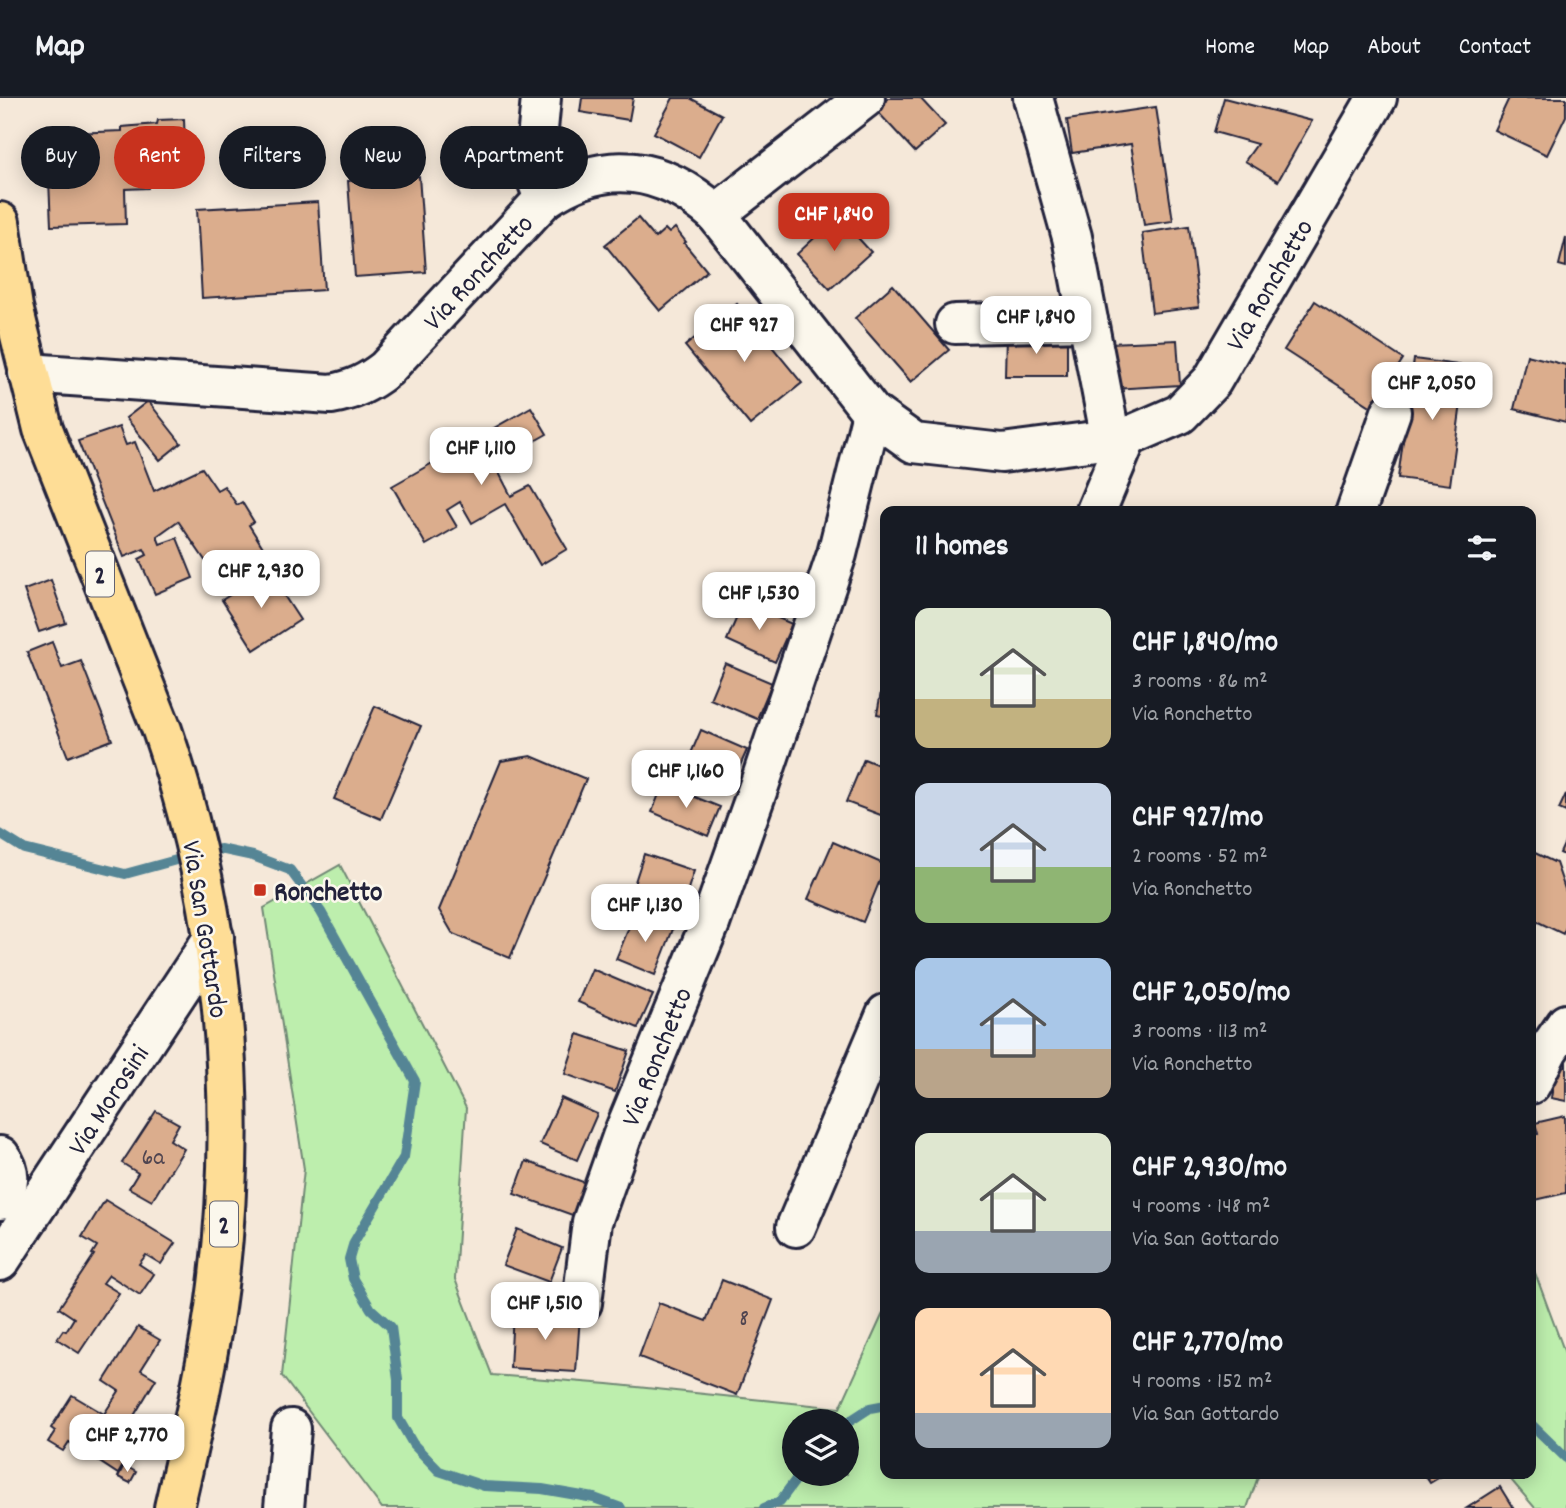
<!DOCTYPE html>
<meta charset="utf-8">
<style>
body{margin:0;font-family:Dekko,sans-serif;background:#242831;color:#f1f3f6;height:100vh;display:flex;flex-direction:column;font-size:26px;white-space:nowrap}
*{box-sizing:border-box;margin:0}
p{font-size:23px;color:#9ea1a6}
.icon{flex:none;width:38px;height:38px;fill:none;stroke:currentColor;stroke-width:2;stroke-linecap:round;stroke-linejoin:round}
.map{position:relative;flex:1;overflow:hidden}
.details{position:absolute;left:880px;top:408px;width:656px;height:973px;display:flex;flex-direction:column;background:#171b24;border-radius:14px;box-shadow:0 4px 18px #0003}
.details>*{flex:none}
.guide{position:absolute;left:21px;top:28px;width:665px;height:63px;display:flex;gap:14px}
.buttons{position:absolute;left:782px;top:1311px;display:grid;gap:14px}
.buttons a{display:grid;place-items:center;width:77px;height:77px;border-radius:50%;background:#171b24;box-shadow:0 4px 18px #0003;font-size:35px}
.price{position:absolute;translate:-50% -60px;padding:0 16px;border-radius:14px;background:#fff;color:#222;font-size:23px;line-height:46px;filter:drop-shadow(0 2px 4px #0008)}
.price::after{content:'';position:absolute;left:50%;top:42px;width:21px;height:16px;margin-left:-10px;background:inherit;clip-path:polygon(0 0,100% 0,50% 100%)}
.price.on{background:#c8321e;color:#fff}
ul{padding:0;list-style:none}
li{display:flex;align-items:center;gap:21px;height:175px;padding:0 35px}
li span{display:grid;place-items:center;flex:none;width:196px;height:140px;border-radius:14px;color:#555}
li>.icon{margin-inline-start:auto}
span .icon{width:84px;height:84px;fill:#fffc;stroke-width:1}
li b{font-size:30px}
h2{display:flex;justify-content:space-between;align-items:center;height:84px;padding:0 35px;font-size:30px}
.pill{padding:0 24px;border-radius:32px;background:#171b24;box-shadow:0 4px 18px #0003;font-size:24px;line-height:63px}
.pill.on{background:#c8321e;color:#fff}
header{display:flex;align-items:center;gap:42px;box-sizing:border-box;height:98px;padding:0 35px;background:#171b24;border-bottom:2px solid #363941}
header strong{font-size:33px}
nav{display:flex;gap:38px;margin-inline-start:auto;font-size:24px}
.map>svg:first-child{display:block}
</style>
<header>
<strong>Map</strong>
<nav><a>Home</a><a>Map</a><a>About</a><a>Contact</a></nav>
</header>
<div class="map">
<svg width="1566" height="1410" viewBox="0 0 1566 1410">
<rect width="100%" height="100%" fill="#f5e8d9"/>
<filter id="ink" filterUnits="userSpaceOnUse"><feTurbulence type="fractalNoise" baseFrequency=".0143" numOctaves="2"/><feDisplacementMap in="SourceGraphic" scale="14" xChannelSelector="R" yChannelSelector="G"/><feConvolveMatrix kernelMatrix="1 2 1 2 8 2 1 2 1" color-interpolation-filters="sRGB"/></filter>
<g filter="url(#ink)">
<g fill="#bdeead" stroke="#708874" stroke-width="2" fill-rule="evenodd">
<path d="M340 767 466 1010 455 1181 492 1277 608 1286 840 1310 885 1211 886 1376H1259L1247 1410H382L282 1278 304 1071 264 810ZM794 1323H847V1376H794Z"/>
<path d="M1531 1164 1566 1258V1410H1535L1506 1376H1531Z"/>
</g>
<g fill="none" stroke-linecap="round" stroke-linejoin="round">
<g stroke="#558595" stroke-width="10">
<path d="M0 736 24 751 125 776 191 758"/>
<path d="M206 755 220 751 253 758 290 772 321 814 415 983 404 1059 354 1144 349 1161 353 1181 371 1211 391 1229 398 1282V1320L413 1346 439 1373 484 1388 542 1391 594 1400 621 1410"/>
<path d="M847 1325 870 1310 886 1307"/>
<path d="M1531 1326 1566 1360"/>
<path d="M764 1410 780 1403 800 1376"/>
</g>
</g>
<g fill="#dbad8d" stroke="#22223b" stroke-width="2">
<path d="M582 0H633L629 22 580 14Z"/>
<path d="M673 0H690L722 17 699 59 654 35Z"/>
<path d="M888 0H920L945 27 915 54 876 12Z"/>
<path d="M1224 0 1312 23 1278 83 1245 63 1257 46 1214 34Z"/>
<path d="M1509 0H1566V18L1547 57 1494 32Z"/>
<path d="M1156 9 1173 123 1144 127 1131 46 1072 55 1067 22Z"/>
<path d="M184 21 185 49 165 50V64L147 65 148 90 125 91 126 126 51 128 47 36 122 33V29L157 26 158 22Z"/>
<path d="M419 78 426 174 355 179 348 83Z"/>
<path d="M318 104 324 192 202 200 197 111Z"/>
<path d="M838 118 871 154 830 191 797 156Z"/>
<path d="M638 120 655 140 665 131 669 135 675 130 686 144 684 145 707 173 660 213 605 147Z"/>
<path d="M1189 128 1199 209 1152 215 1142 135Z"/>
<path d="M1566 139V169L1559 167Z"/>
<path d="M893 187 949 252 911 284 855 220Z"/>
<path d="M1315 203 1403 261 1372 309 1284 252Z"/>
<path d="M737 206 802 285 750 327 685 248Z"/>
<path d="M1006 237 1067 238V278H1005Z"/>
<path d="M1177 242 1180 287 1113 291 1110 245Z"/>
<path d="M1527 257 1566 267V324L1514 311Z"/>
<path d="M1414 261 1466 268 1450 387 1398 380Z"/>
<path d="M148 303 181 345 160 362 126 320Z"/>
<path d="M531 309 547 336 524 349 527 356 497 371 511 398 530 388 567 451 540 467 505 406 472 425 460 404 447 412 457 429 426 447 392 388Z"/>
<path d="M119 329 126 347 135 344 154 393 202 370 217 392 224 388 237 407 242 404 254 424 249 427 264 451 238 468 236 464 215 477 178 423 157 438 160 446 177 440 193 480 155 496 139 461 147 457 144 451 124 459 78 343Z"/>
<path d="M268 473 300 522 254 552 222 502Z"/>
<path d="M51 482 66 525 39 534 24 492Z"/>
<path d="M743 505 792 526 775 564 727 542Z"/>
<path d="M52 544 62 570 81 563 112 642 68 659 27 554Z"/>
<path d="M725 565 772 585 757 621 710 601Z"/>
<path d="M886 566V618L877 616Z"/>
<path d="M375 608 421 628 381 721 334 701Z"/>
<path d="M701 632 747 652 735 679 689 660Z"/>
<path d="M531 658 586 681 510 860 453 836 439 812 501 663Z"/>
<path d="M864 661 886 670V719L846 704Z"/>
<path d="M663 686 720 709 708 738 652 714Z"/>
<path d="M1566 696V714L1559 711Z"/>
<path d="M1566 742V758L1560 755Z"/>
<path d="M833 744 886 767 863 824 808 801Z"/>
<path d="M1535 755 1556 765 1566 794V829L1563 836 1532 821 1531 761Z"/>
<path d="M644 756 694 773 682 809 632 793Z"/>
<path d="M635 815 673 831 655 877 616 861Z"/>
<path d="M592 871 653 897 638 930 578 904Z"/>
<path d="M578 936 629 953 615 994 565 976Z"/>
<path d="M1559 953 1566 954V1003L1551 1000Z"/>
<path d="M561 1000 597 1016 577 1062 540 1046Z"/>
<path d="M156 1013 179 1026 170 1042 184 1051 152 1103 129 1090 138 1075 122 1065Z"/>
<path d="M1565 1018 1566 1095 1531 1103V1037L1538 1036 1535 1025Z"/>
<path d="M526 1063 586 1085 575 1118 514 1096Z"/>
<path d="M105 1102 175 1145 161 1166 146 1157 139 1166 154 1176 140 1197 109 1177 103 1185 119 1195 79 1255 57 1241 63 1232 66 1233 74 1220 59 1210 94 1157 92 1156 97 1148 82 1139Z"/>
<path d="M517 1131 562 1150 549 1184 503 1167Z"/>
<path d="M722 1182 773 1202 737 1297 639 1259 659 1205 706 1223Z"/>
<path d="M513 1214 580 1218 576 1274 510 1270Z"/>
<path d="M138 1229 160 1242 141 1272 156 1281 117 1346 131 1354 118 1376 69 1344 63 1353 48 1344 55 1333 51 1330 72 1297 104 1316 119 1293 104 1283Z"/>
<path d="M124 1367 136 1374 130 1385 118 1379Z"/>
<path d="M1424 1376H1445L1430 1385Z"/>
<path d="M1500 1389 1513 1410H1467Z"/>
</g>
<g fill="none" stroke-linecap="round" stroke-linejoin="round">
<g stroke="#22223b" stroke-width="44">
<g id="minor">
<path d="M541 0 534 74 544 101"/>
<path d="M1033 0 1072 139 1111 342"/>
<path d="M716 116 865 0"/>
<path d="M955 226 1088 223"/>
<path d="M28 275 331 296C354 292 368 285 386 271L544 101C605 59 662 68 716 116L872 315 914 345 1002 355 1127 339 1180 316 1212 283 1377 0"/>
<path d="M1096 413 1127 339"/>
<path d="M1356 413 1391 314"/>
<path d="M1531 986 1548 952 1566 926"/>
<path d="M0 1058C12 1074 10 1086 0 1102"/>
<path d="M796 1129 886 916"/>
<path d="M0 1163 214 839"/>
<path d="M582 1205 592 1124 622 1039 711 823 759 688 837 456 872 315"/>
<path d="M284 1410 291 1331"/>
</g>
</g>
<g stroke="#22223b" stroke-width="44">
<path id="major" d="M0 124 13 209 43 331 162 632C223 810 241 1000 218 1187 209 1262 191 1336 174 1410"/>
</g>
<use href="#minor" stroke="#fbf7ec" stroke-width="38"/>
<use href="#major" stroke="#fedd96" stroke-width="38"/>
</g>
</g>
<rect fill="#c8321e" stroke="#fbf7ec" stroke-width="2.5" x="253" y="785" width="14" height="14" rx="3.5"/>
<g text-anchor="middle" stroke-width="5" stroke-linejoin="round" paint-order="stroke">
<g font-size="24" fill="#504550">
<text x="153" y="1066">6a</text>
<text x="744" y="1227">8</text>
</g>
<g fill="#fbf7ec" stroke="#636270" stroke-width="2">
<rect x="86" y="453.5" width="28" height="45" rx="5"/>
<rect x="210" y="1103.5" width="28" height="45" rx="5"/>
</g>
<g font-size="26" font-weight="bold" fill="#22223b">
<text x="100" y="485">2</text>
<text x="224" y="1135">2</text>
</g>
<g font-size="28" fill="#22223b" stroke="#fbf7ec">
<text transform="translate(477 173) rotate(-47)" y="10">Via Ronchetto</text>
<text transform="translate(1268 186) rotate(-60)" y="10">Via Ronchetto</text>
<text transform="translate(207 831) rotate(81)" y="10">Via San Gottardo</text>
<text transform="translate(655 958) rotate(-68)" y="10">Via Ronchetto</text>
<text transform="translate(107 1001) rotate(-57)" y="10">Via Morosini</text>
</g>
<g font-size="28" font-weight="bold" fill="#22223b" stroke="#fbf7ec" text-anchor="start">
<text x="274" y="802">Ronchetto</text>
</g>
</g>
</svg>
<div class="buttons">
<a><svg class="icon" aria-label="layers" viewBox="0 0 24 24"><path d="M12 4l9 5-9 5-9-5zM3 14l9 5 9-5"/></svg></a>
</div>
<b class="price on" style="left:834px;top:155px">CHF 1,840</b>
<b class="price" style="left:1036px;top:258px">CHF 1,840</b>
<b class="price" style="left:744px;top:266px">CHF 927</b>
<b class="price" style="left:1432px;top:324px">CHF 2,050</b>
<b class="price" style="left:481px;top:389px">CHF 1,110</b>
<b class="price" style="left:261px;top:512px">CHF 2,930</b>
<b class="price" style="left:759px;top:534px">CHF 1,530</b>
<b class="price" style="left:686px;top:712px">CHF 1,160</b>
<b class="price" style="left:645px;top:846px">CHF 1,130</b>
<b class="price" style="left:545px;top:1244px">CHF 1,510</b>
<b class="price" style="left:127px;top:1376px">CHF 2,770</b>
<div class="guide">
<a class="pill">Buy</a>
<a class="pill on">Rent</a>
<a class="pill">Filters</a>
<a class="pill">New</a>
<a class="pill">Apartment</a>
</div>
<section class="details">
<h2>11 homes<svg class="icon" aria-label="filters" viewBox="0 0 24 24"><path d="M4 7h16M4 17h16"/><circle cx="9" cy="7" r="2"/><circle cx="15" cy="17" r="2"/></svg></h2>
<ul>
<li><span style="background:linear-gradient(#dfe7d0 65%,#c2b280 0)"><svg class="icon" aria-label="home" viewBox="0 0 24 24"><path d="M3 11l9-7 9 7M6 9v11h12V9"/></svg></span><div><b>CHF 1,840/mo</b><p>3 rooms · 86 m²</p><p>Via Ronchetto</p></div></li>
<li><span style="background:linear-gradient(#c9d6e8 60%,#8fb573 0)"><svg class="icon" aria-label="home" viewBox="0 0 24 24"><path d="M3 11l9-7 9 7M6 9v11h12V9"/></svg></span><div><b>CHF 927/mo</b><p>2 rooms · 52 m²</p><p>Via Ronchetto</p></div></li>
<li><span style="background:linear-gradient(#a9c7e8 65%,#b9a48a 0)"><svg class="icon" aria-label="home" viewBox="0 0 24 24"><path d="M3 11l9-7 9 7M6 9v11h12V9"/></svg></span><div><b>CHF 2,050/mo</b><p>3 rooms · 113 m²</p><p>Via Ronchetto</p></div></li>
<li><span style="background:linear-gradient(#dfe7d0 70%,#9aa5b1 0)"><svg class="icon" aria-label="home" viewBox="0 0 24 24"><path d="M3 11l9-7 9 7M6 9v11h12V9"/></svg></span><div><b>CHF 2,930/mo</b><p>4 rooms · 148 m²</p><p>Via San Gottardo</p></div></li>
<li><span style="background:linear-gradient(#ffd9b3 75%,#9aa5b1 0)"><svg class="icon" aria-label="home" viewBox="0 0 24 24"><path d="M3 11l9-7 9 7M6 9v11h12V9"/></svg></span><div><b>CHF 2,770/mo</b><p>4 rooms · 152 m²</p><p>Via San Gottardo</p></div></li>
</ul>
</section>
</div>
